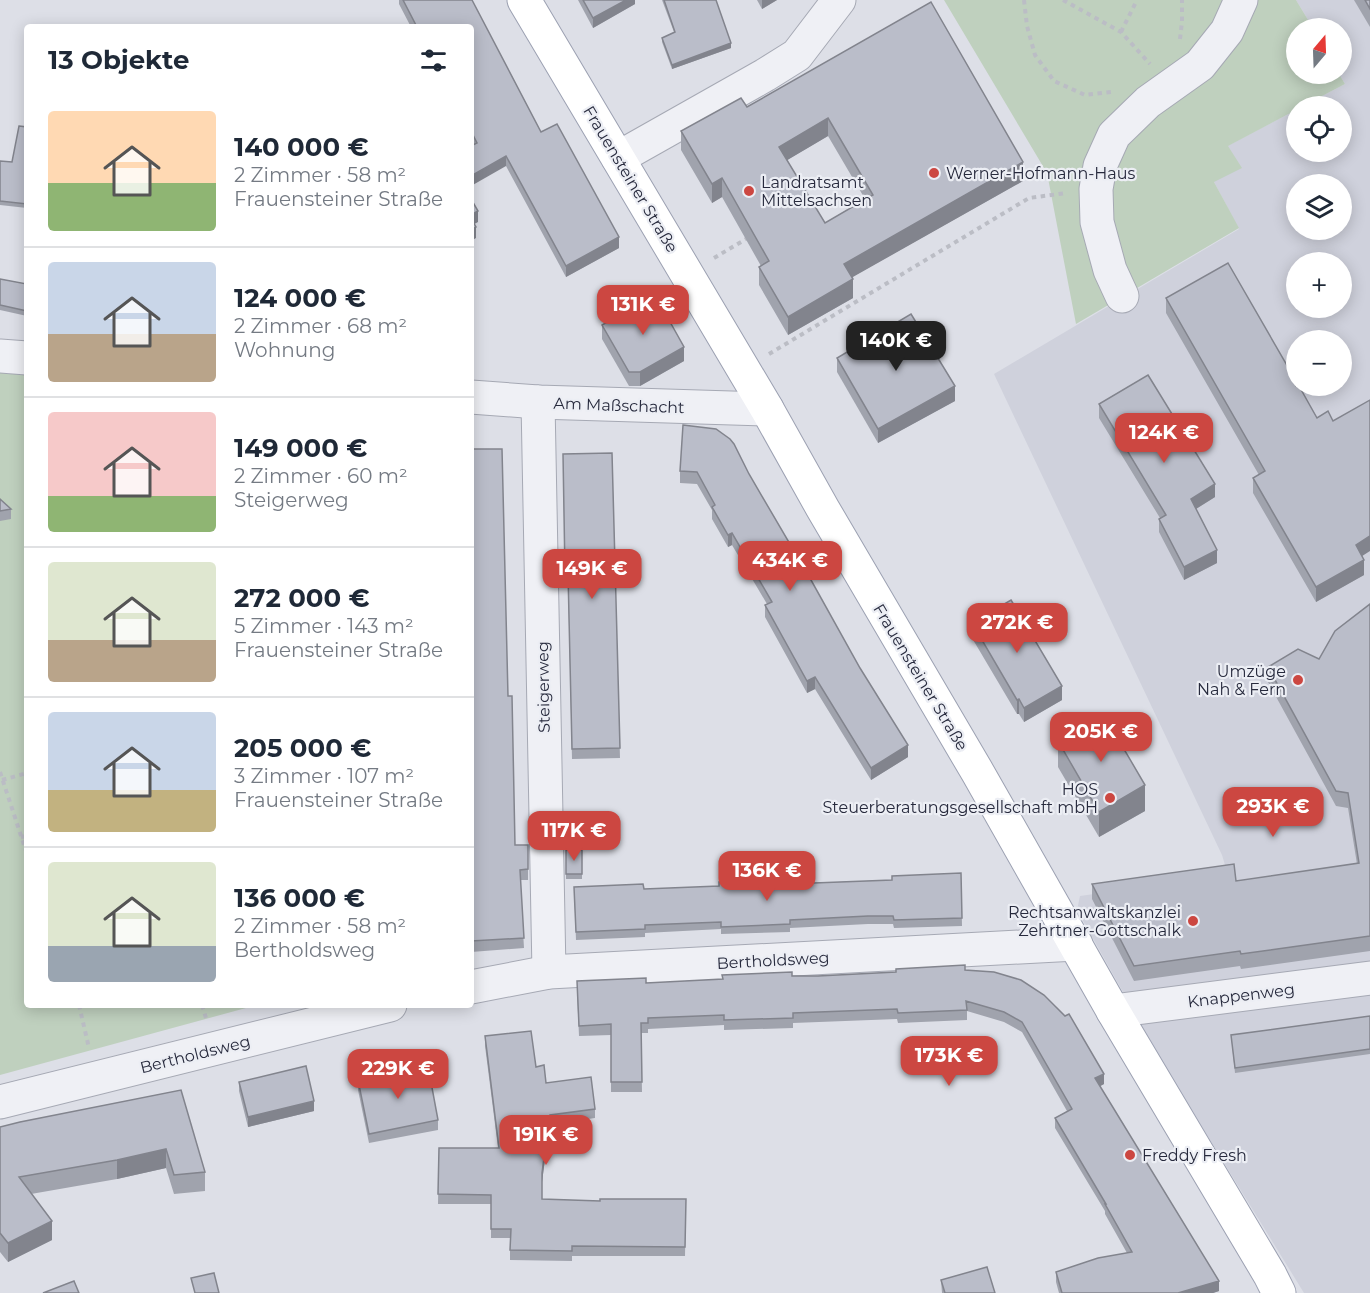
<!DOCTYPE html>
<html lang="de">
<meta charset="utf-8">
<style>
body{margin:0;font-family:Montserrat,sans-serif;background:#f2f2f3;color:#1f2937;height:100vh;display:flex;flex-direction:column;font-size:22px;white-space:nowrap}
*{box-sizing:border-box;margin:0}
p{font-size:20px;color:#747a83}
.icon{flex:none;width:33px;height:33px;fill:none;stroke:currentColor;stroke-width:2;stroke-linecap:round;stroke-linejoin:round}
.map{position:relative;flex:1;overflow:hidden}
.panel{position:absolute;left:24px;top:24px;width:450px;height:984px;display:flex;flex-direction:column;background:#fff;border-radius:6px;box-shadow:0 3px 15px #0003}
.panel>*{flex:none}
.needle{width:39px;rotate:19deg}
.tools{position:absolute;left:1286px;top:18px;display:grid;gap:12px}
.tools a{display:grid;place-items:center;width:66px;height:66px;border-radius:50%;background:#fff;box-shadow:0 3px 15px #0003;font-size:30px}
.price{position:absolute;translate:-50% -51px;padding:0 14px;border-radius:12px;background:#cc4741;color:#fff;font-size:20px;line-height:39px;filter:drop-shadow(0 2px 3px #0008)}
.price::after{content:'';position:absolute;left:50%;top:36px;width:18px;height:14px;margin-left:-9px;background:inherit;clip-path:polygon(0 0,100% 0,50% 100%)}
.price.on{background:#222;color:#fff}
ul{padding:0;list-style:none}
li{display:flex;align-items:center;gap:18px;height:150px;padding:0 24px}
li+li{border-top:2px solid #e0e1e3}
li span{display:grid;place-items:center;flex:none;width:168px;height:120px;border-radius:6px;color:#555}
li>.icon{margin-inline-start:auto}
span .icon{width:72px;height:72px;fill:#fffc;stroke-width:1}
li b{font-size:26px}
h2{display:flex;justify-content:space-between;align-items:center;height:72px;padding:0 24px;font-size:26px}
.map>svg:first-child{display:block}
</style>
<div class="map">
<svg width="1370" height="1293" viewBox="0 0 1370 1293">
<rect width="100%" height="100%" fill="#dddfe7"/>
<path fill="#cfd1dc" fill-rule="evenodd" d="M1296 0H1370V1293H1304L1165 1067 1077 910 1080 896 1228 875 1222 855 994 374 1239 229 1214 182 1227 146 1296 110V152H1341V106H1303L1345 84 1339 74H1341V28H1313ZM1296 184H1341V230H1296ZM1296 262H1341V308H1296ZM1296 340H1341V386H1296Z"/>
<g fill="#bfd0be">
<path d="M944 0H1296L1313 28H1296V74H1339L1345 84 1303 106H1296V110L1228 146 1242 168 1214 182 1239 228 1076 324 1047 173Z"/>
<path d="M0 367 27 369V1005H257L0 1075Z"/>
</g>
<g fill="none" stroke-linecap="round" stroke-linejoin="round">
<g stroke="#a6a9b4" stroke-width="35">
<g id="minor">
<path d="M618 158 765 75 797 55 839 0"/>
<path d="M1122 296 1110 270 1097 222 1096 189 1100 166 1114 135 1148 102 1200 65 1227 31 1241 0"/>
<path d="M0 356 27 358"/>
<path d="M471 397 538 402 767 409"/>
<path d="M538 402 549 972"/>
<path d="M471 987 549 972 1076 944"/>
<path d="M1113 1011 1370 978"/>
<path d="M0 1102 390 1005"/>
</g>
</g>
<g stroke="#9ca1b2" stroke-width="35">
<path id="major" d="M524 0 767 409 823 509 978 773 1113 1011 1270 1275 1279 1293"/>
</g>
<g stroke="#bbbdc5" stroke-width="4" stroke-dasharray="4.5 4.5" stroke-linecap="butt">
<path d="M1024 0 1027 26 1035 55 1054 81 1085 95 1111 92"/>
<path d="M1063 0 1121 32 1150 64"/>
<path d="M1121 32 1137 0"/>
<path d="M1180 39 1182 22V0"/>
<path d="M714 258 746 239"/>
<path d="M769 354 1029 198 1066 193"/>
<path d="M0 772 27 854"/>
<path d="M2 780 27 773"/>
<path d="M21 837 27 836"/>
<path d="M79 1005 89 1048"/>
<path d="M202 1005 206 1018"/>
</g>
<use href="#minor" stroke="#eff0f5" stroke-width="33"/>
<use href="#major" stroke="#fff" stroke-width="33"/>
</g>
<g fill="#a0a3ad" fill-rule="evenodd">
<path d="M399 0H472L541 132 619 248 566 277 506 166 472 145 471 142V27H411L399 4Z"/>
<path d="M578 0H635V4L593 28Z"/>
<path d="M662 0H716L731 48 672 69 662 42V38L674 32Z"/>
<path d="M757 0H777L762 9Z"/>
<path d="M1354 0H1370V27Z"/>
<path d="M931 2 1023 181 852 277 853 298 788 335 759 285V267L761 266 722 197 712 203 681 150V131L747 107ZM828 136 865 199 825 223 787 160Z"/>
<path d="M27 127V208L0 205V161L12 162Z"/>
<path d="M0 279 27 284V316L0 310Z"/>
<path d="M1166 298 1317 418 1333 421 1362 556 1364 575 1316 602 1253 493V478L1259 475 1166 313Z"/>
<path d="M602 325 684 361 640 386H629L602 339Z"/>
<path d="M837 358 955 401 878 443 837 372Z"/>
<path d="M1099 404 1215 497 1196 509 1217 563 1184 580 1159 532V519L1160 518 1099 418Z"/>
<path d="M471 449 508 696 515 845H528V880H520L524 948 471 952Z"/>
<path d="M612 453 620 758 572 759 568 583H565L563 454Z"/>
<path d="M680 471 749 474 908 757 871 780 815 689 807 693 765 617V605L767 604 732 545 728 547 712 519V510L697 484 680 483Z"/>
<path d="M0 499 11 509V519L0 521Z"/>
<path d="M1370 604V951L1241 969 1240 966 1134 981 1092 899V884L1236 881 1357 864 1348 808 1336 806 1268 682V667L1319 659Z"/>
<path d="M972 623 1062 700 1024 722 1019 714H1017L972 638Z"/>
<path d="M1058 741 1145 811 1099 837 1058 767Z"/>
<rect x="566" y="850" width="16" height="29"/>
<path d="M961 873 962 926 894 928 893 924H868L790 928V932L721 934V929L645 933V937L576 940 574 887 644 889 892 880Z"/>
<path d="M965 970 1104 1084 1100 1086 1219 1291 1213 1293H1059L1056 1282V1272L1127 1253 1105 1214V1211L1055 1128V1118L1067 1111 1022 1032 1004 1022 967 1011V1020L898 1023 897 1019 793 1023V1028L724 1030V1025L648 1029V1033H641L642 1092H611V1035L579 1036 577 991 646 983Z"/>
<path d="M1370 1016V1054L1235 1073 1231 1035Z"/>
<path d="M485 1036 536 1067 546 1083 595 1109V1118L551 1124V1135L548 1136 542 1182V1199L600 1201 686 1199 685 1256H572V1261L510 1260V1238H491V1204H438L439 1148H498L485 1046Z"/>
<path d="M358 1080 438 1120V1130L369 1143 358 1090Z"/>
<path d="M239 1082 314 1111 248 1127 239 1091Z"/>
<path d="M181 1090 205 1172V1191L174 1194 166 1168 117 1179 31 1194 52 1240 8 1262 0 1252V1127Z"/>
<path d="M941 1280 995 1293H942Z"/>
</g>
<g fill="#82848d">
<path d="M626 0H635V4L593 28V18Z"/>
<path d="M762 0H777L762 9Z"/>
<path d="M731 43V48L672 69V65Z"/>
<path d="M828 118V136L779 165V147Z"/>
<path d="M506 156V166L471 186V176Z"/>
<path d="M1023 162V181L844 282V264Z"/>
<path d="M722 178V197L712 203V184Z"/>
<path d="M478 211V222L471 226V215Z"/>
<path d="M476 227V238L471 241V230Z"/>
<path d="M619 237V248L566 277V266Z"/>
<path d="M853 279V298L788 335V317Z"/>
<path d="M684 347V361L640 386V372Z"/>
<path d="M955 386V401L878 443V429Z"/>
<path d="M1215 484V497L1191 512V499Z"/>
<path d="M732 533V545L728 547V535Z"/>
<path d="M1370 536V551L1356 560V545Z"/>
<path d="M1217 550V563L1184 580V567Z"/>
<path d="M1364 560V575L1316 602V587Z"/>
<path d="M815 677V689L807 693V681Z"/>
<path d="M1062 686V700L1024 722V708Z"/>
<path d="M1019 699V714H1017V700Z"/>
<path d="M908 745V757L871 780V768Z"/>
<path d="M1145 785V811L1099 837V812Z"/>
<path d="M1104 1074V1084L1095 1089V1078Z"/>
<path d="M314 1101V1111L248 1127V1117Z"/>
<path d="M548 1126V1136L542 1182V1173Z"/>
<path d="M166 1149V1168L117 1179V1160Z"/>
<path d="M52 1221V1240L8 1262V1243Z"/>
<path d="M1219 1281V1291L1213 1293H1178Z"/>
</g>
<g fill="#babdc9" stroke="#82848d" stroke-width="1.5" fill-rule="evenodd">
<path d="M403 0H472L541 132 557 124 619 237 566 266 506 156 471 176V146L477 143 471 131V27H417Z"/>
<path d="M583 0H626L593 18Z"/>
<path d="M664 0H716L731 43 672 65 662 38 675 32Z"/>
<path d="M1365 0H1370V9Z"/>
<path d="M931 2 1023 162 844 264 853 279 788 317 759 267 769 261 722 178 712 184 681 131 741 98 747 107ZM828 118 873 195 825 223 779 147Z"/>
<path d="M19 126 27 127V204L0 201V161L12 162Z"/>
<path d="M471 199 478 211 471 215Z"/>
<path d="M471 218 476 227 471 230Z"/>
<path d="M1228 263 1296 381V386H1299L1317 418 1328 411 1333 421 1370 400V536L1356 545 1364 560 1316 587 1253 478 1265 471 1166 298Z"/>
<path d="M0 279 27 284V311L0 305Z"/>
<path d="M655 295 684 347 640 372H629L602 325Z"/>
<path d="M911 314 955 386 878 429 837 358Z"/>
<path d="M1148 375 1215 484 1191 499 1217 550 1184 567 1159 519 1166 515 1099 404Z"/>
<path d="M683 425 716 429 730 439 734 444 749 474 811 580 860 668 908 745 871 768 815 677 807 681 765 605 772 602 732 533 728 535 712 507 715 505 697 472 680 471Z"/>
<path d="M471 449H502L508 696H512L515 845H528V869L520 870 524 938 471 941Z"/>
<path d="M612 453 620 748 572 749 568 573H565L563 454Z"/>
<path d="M0 499 11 509 0 511Z"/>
<path d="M1011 600 1062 686 1024 708 1019 699 1017 700 972 623Z"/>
<path d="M1370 604V936L1241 954 1240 951 1134 966 1092 884 1234 864 1236 881 1359 863 1348 793 1336 791 1268 667 1298 649 1319 659 1335 631Z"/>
<path d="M1104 715 1145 785 1099 812 1058 741Z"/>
<rect x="566" y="850" width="16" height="24"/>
<path d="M961 873 962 918 894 920 893 916H868L790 920V924L721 927V922L645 925V929L576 932 574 887 643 884 644 889 719 886V882L788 880V884L892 880V876Z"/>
<path d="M965 965V970L994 972 1021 980 1044 995 1065 1016 1069 1014 1104 1074 1095 1078 1219 1281 1178 1293H1062L1056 1272 1098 1258 1132 1252 1105 1204H1106L1055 1118 1072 1109 1022 1022 1004 1012 966 1001 967 1010 898 1013 897 1009 793 1013V1018L724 1020V1015L648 1018V1023H641L642 1082H611V1024L579 1026 577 981 646 978V983L723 979 722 975 792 972V976H818L896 972V969Z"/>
<path d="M1370 1016V1049L1235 1068 1231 1035Z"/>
<path d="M531 1031 536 1067 544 1065 546 1083 591 1077 595 1109 550 1115 551 1126H548L542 1173V1199L600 1201V1199H686L685 1247 572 1246V1251L510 1250 511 1229H491V1195L438 1194 439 1148H499L485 1036Z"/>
<path d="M306 1066 314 1101 248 1117 239 1082Z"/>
<path d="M428 1066 438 1120 369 1134 358 1080Z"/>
<path d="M181 1090 205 1172 174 1175 166 1149 117 1160 19 1177 52 1221 8 1243 0 1233V1127L20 1122Z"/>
<path d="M987 1267 995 1293H945L941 1280Z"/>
<path d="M214 1273 219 1293H195L191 1278Z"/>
<path d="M74 1281 79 1293H43Z"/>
</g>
<g fill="#cc4741" stroke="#eceef4" stroke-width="2">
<circle cx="934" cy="173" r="6"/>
<circle cx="749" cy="191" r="6"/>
<circle cx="1298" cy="680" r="6"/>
<circle cx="1110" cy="798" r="6"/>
<circle cx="1193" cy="921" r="6"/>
<circle cx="1130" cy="1155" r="6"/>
</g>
<g text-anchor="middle" stroke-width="4.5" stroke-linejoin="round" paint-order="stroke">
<g font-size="16" fill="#272a3d" stroke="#eceef4" text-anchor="start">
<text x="946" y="179">Werner-Hofmann-Haus</text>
<text x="761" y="188">Landratsamt<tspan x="761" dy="18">Mittelsachsen</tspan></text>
<text x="1286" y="677" text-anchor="end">Umzüge<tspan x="1286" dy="18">Nah &amp; Fern</tspan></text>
<text x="1098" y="795" text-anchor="end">HOS<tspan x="1098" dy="18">Steuerberatungsgesellschaft mbH</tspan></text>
<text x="1181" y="918" text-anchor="end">Rechtsanwaltskanzlei<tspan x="1181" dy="18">Zehrtner-Gottschalk</tspan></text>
<text x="1142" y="1161">Freddy Fresh</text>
</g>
<g font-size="16" fill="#272a3d" stroke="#eceef4">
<text transform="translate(631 179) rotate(59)" y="6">Frauensteiner Straße</text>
<text transform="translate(619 405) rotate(2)" y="6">Am Maßschacht</text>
<text transform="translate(921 677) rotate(59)" y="6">Frauensteiner Straße</text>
<text transform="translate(543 687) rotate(-91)" y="6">Steigerweg</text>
<text transform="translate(773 960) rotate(-3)" y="6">Bertholdsweg</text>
<text transform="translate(1241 995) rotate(-7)" y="6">Knappenweg</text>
<text transform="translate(195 1054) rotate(-14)" y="6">Bertholdsweg</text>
</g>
</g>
</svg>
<div class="tools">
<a><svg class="needle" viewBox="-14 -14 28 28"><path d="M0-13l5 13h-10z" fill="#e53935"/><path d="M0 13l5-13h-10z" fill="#747a83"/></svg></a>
<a><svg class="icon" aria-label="locate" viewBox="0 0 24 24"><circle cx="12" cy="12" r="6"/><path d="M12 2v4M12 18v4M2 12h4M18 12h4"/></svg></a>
<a><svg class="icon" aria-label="layers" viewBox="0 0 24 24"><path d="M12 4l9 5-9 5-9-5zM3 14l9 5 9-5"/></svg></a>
<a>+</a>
<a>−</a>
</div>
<b class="price" style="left:643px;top:336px">131K €</b>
<b class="price on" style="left:896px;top:372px">140K €</b>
<b class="price" style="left:1164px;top:464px">124K €</b>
<b class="price" style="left:790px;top:592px">434K €</b>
<b class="price" style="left:592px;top:600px">149K €</b>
<b class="price" style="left:1017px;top:654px">272K €</b>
<b class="price" style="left:1101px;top:763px">205K €</b>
<b class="price" style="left:1273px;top:838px">293K €</b>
<b class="price" style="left:574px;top:862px">117K €</b>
<b class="price" style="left:767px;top:902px">136K €</b>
<b class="price" style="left:949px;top:1087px">173K €</b>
<b class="price" style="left:398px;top:1100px">229K €</b>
<b class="price" style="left:546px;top:1166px">191K €</b>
<section class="panel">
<h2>13 Objekte<svg class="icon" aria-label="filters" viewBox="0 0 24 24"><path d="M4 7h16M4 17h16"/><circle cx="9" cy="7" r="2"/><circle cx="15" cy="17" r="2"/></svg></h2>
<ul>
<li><span style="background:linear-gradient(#ffd9b3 60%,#8fb573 0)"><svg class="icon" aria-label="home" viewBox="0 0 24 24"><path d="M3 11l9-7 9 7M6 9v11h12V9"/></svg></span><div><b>140 000 €</b><p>2 Zimmer · 58 m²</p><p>Frauensteiner Straße</p></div></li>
<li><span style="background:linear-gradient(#c9d6e8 60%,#b9a48a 0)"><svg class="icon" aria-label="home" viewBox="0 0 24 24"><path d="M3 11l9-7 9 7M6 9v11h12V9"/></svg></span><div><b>124 000 €</b><p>2 Zimmer · 68 m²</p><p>Wohnung</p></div></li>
<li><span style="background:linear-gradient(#f6c9c9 70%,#8fb573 0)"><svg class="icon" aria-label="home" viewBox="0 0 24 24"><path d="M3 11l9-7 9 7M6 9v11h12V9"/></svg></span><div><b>149 000 €</b><p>2 Zimmer · 60 m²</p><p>Steigerweg</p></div></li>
<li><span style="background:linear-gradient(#dfe7d0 65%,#b9a48a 0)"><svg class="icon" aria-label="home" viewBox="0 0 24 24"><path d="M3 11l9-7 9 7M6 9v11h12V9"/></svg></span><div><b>272 000 €</b><p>5 Zimmer · 143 m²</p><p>Frauensteiner Straße</p></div></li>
<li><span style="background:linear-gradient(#c9d6e8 65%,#c2b280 0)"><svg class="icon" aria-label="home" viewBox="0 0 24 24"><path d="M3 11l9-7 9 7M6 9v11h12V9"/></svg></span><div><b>205 000 €</b><p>3 Zimmer · 107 m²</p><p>Frauensteiner Straße</p></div></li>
<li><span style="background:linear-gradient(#dfe7d0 70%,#9aa5b1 0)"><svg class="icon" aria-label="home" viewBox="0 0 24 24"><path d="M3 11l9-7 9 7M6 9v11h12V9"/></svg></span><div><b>136 000 €</b><p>2 Zimmer · 58 m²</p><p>Bertholdsweg</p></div></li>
</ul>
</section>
</div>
